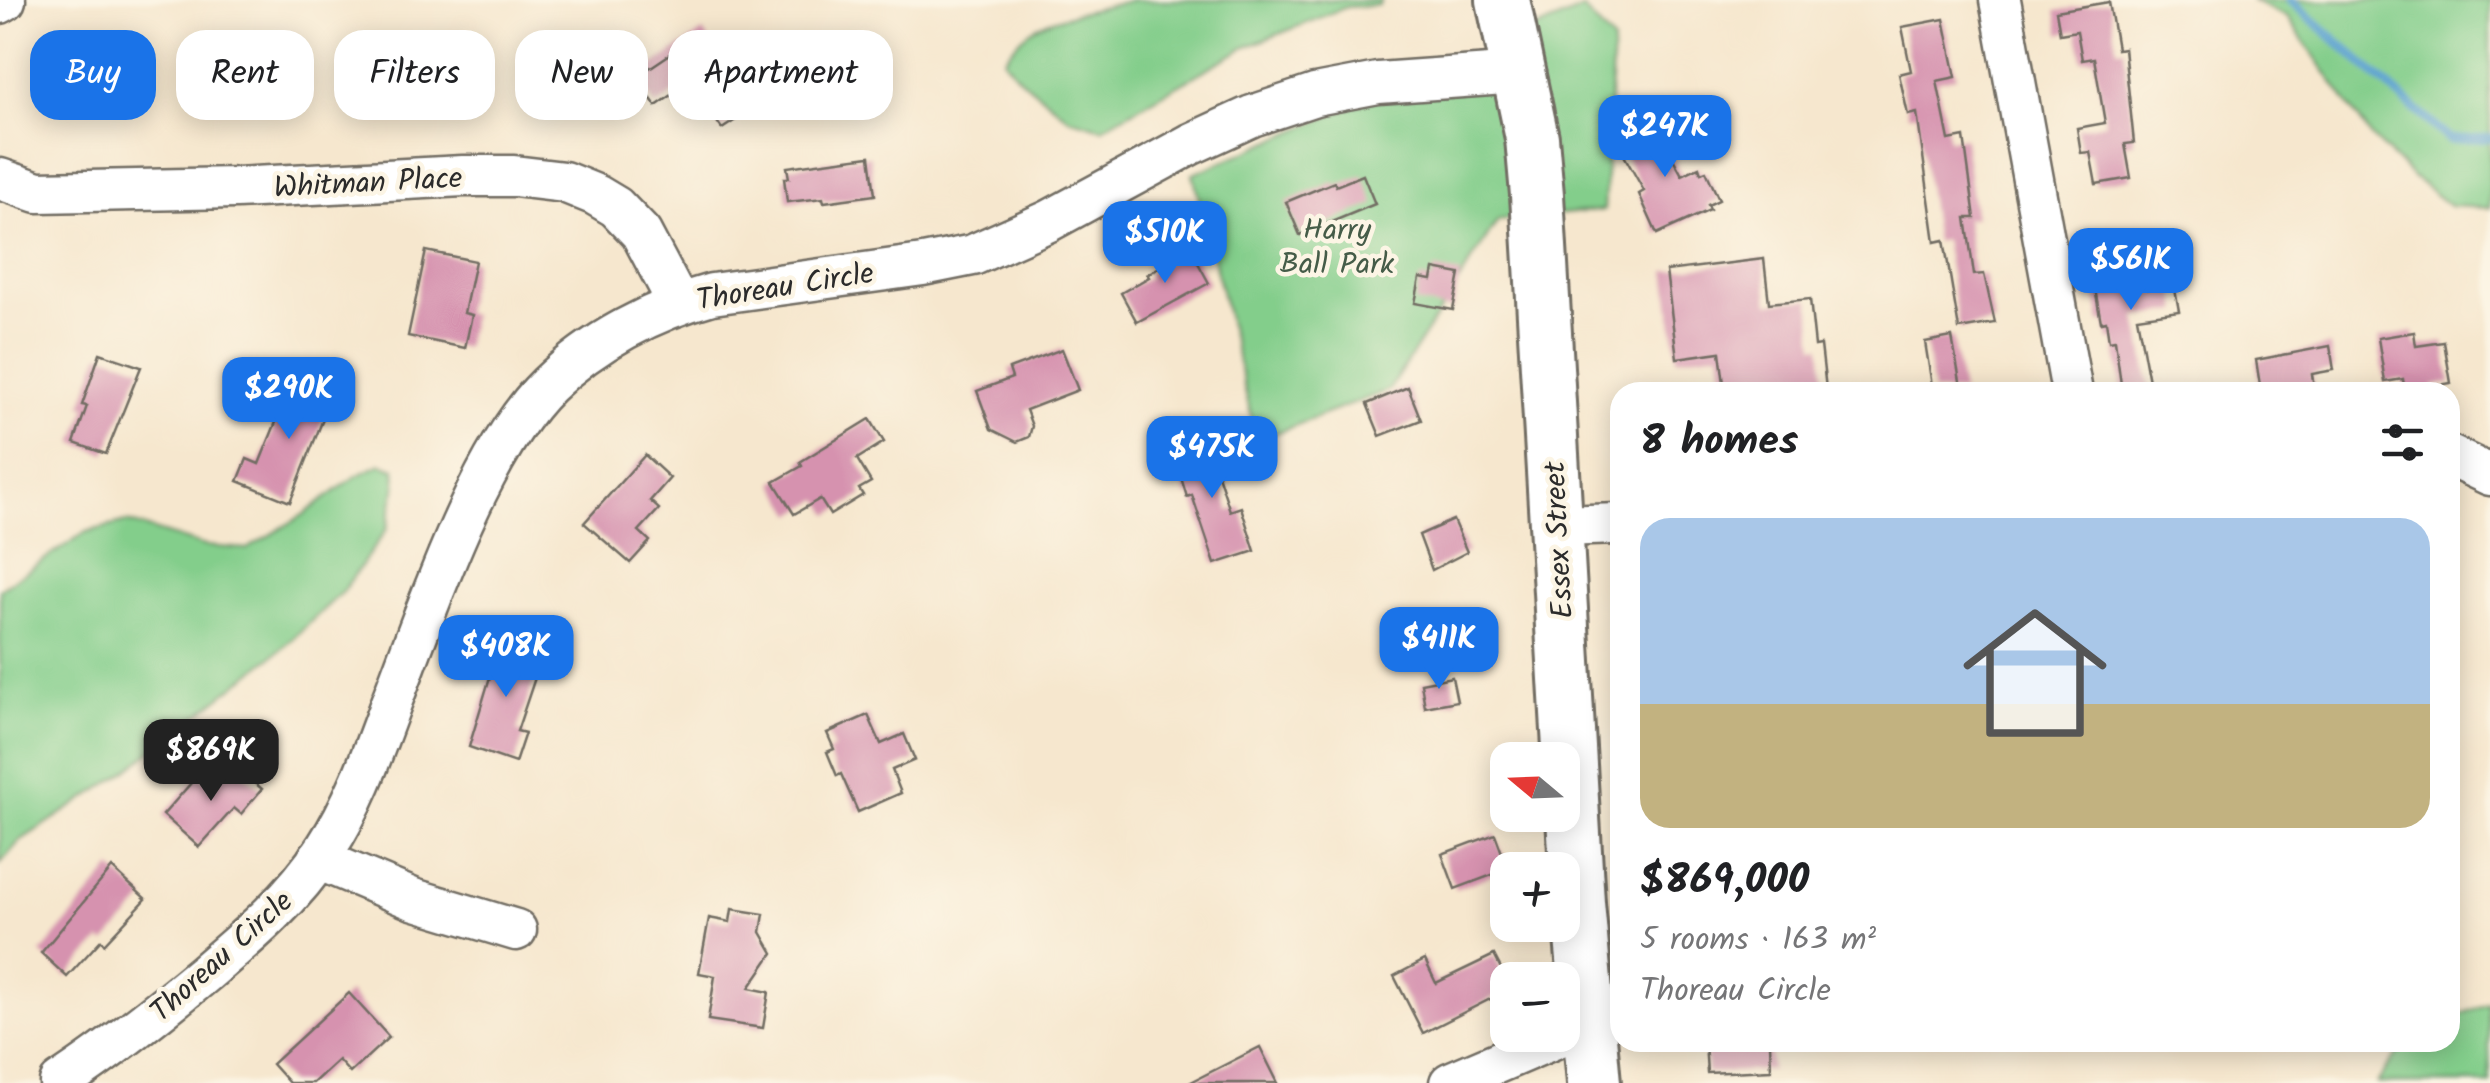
<!DOCTYPE html>
<meta charset="utf-8">
<style>
body{margin:0;font-family:Kalam,sans-serif;background:#f6f6f6;color:#202124;height:100vh;display:flex;flex-direction:column;font-size:38px;white-space:nowrap}
*{box-sizing:border-box;margin:0}
p{font-size:32px;color:#757577}
.icon{flex:none;width:55px;height:55px;fill:none;stroke:currentColor;stroke-width:2;stroke-linecap:round;stroke-linejoin:round}
.map{position:relative;flex:1;overflow:hidden}
.drawer{position:absolute;left:1610px;top:382px;width:850px;height:670px;display:flex;flex-direction:column;background:#fff;border-radius:30px;box-shadow:0 5px 25px #0003}
.drawer>*{flex:none}
.banner{position:absolute;left:30px;top:30px;width:950px;height:90px;display:flex;gap:20px}
.needle{width:65px;rotate:289deg}
.buttons{position:absolute;left:1490px;top:742px;display:grid;gap:20px}
.buttons a{display:grid;place-items:center;width:90px;height:90px;border-radius:20px;background:#fff;box-shadow:0 5px 25px #0003;font-size:50px}
.price{position:absolute;translate:-50% -85px;padding:0 22px;border-radius:20px;background:#1a73e8;color:#fff;font-size:32px;line-height:65px;filter:drop-shadow(0 2px 5px #0008)}
.price::after{content:'';position:absolute;left:50%;top:60px;width:30px;height:22px;margin-left:-15px;background:inherit;clip-path:polygon(0 0,100% 0,50% 100%)}
.price.on{background:#222;color:#fff}
ul{padding:0;list-style:none}
li{display:grid;align-content:center;gap:20px;height:530px;padding:0 30px}
li span{display:grid;place-items:center;height:310px;border-radius:30px;color:#555}
li>.icon{margin-inline-start:auto}
span .icon{width:180px;height:180px;fill:#fffc;stroke-width:1}
li b{font-size:42px}
h2{display:flex;justify-content:space-between;align-items:center;height:120px;padding:0 30px;font-size:42px}
.pill{padding:0 35px;border-radius:30px;background:#fff;box-shadow:0 5px 25px #0003;font-size:35px;line-height:90px}
.pill.on{background:#1a73e8;color:#fff}
.map>svg:first-child{display:block}
</style>
<div class="map">
<svg width="2490" height="1083" viewBox="0 0 2490 1083">
<rect width="100%" height="100%" fill="#fcf5e5"/>
<filter id="ink" filterUnits="userSpaceOnUse"><feTurbulence type="fractalNoise" baseFrequency=".01" numOctaves="2"/><feDisplacementMap in="SourceGraphic" scale="20" xChannelSelector="R" yChannelSelector="G"/><feConvolveMatrix kernelMatrix="1 2 1 2 8 2 1 2 1" color-interpolation-filters="sRGB"/></filter>
<filter id="wash" filterUnits="userSpaceOnUse"><feTurbulence type="fractalNoise" baseFrequency=".0048" numOctaves="4" result="noise"/><feDisplacementMap in="SourceGraphic" scale="40" xChannelSelector="R" yChannelSelector="G"/><feGaussianBlur stdDeviation="2.25" result="paint"/><feColorMatrix in="noise" values="0 0 0 0 0 0 0 0 0 0 0 0 0 0 0 0 0 1.4 0 .05"/><feComposite in="paint" operator="in"/></filter>
<g filter="url(#wash)">
<rect width="100%" height="100%" fill="#f6e7ce"/>
<g fill="#83ce8b" stroke="#577c5b" stroke-width="2.5">
<path d="M1131 0H1381L1379 5 1346 7 1244 48 1102 128 1069 118 1018 77 1004 59C1037 9 1080 17 1131 0Z"/>
<path d="M2251 0H2490V208L2450 206 2413 177 2372 138 2287 17Z"/>
<path d="M1583 9 1613 42 1604 210 1498 220 1389 390 1257 440 1193 174Z"/>
<path d="M381 464 395 469 396 486 387 529 343 591 283 648 121 775 20 841 0 864V589L86 532 127 522 205 546 247 549 303 515 356 476Z"/>
<path d="M2488 1003 2490 1083H2377C2404 1043 2401 1042 2450 1042V1019Z"/>
</g>
<g fill="none" stroke-linecap="round" stroke-linejoin="round">
<path stroke="#58a1cf" stroke-width="9" d="M2290 0 2450 140 2490 138"/>
</g>
<g id="blocks">
<g fill="#d692af">
<path d="M2109 2 2117 49 2124 48 2134 143 2125 144 2131 178 2096 184 2090 152 2081 153 2077 128 2105 123 2094 58 2082 60 2077 31 2060 34 2056 11Z"/>
<path d="M1944 19 1956 77 1937 81 1949 140 1964 137 1975 218H1966L1974 275 1984 274 1995 323 1959 329 1944 240 1935 242 1917 113 1908 115 1899 74 1911 71 1902 27Z"/>
<path d="M703 32 725 64 730 60 760 104 722 129 691 82 656 106 636 77Z"/>
<path d="M105 36 125 71 62 106 42 71Z"/>
<path d="M1653 121 1682 175 1699 167 1701 173 1706 171 1719 200 1708 205 1710 210 1657 234 1639 194 1644 191 1616 141Z"/>
<path d="M870 156 875 195 824 202 823 198 787 202 784 178H789L787 167Z"/>
<path d="M1363 175 1375 204 1300 235 1286 202 1334 182 1336 186Z"/>
<path d="M1191 250 1209 283 1137 322 1121 293 1149 277 1147 274Z"/>
<path d="M2141 250 2148 289 2174 284 2179 311 2137 317 2151 392H2122L2115 340 2109 341 2106 321 2101 322 2095 289 2106 287 2101 257Z"/>
<path d="M426 251 475 261 464 313 472 315 465 348 408 336Z"/>
<path d="M1764 259 1769 303 1810 299 1815 346 1821 345 1826 389 1725 392 1720 352 1677 358 1666 271Z"/>
<path d="M1434 269 1460 274 1453 310 1415 303 1420 278 1432 280Z"/>
<path d="M2414 332 2416 346 2444 342 2451 383 2433 386 2434 392H2405L2403 379 2385 382 2378 338Z"/>
<path d="M1952 337 1962 392H1933L1925 342Z"/>
<path d="M2330 346 2334 370 2312 374 2314 388 2261 392 2256 360Z"/>
<path d="M1062 349 1078 390 1026 410 1032 426 1029 437 1017 442 991 429 977 391 1012 378 1009 369Z"/>
<path d="M100 353 141 367 106 454 74 443 87 406 82 405Z"/>
<path d="M294 378 333 394 290 502 238 481 247 459 259 464Z"/>
<path d="M1408 387 1421 420 1380 436 1367 404Z"/>
<path d="M870 419 884 442 857 459 871 482 859 489 863 495 830 515 820 499 794 514 774 482 802 466 800 462Z"/>
<path d="M1205 435 1230 511 1241 507 1255 551 1215 564 1192 495 1187 497 1171 445Z"/>
<path d="M645 455 670 478 650 501 659 509 639 531 650 541 630 563 584 523Z"/>
<path d="M1453 520 1467 552 1432 570 1419 535Z"/>
<path d="M1465 612 1474 649 1428 659 1420 621Z"/>
<path d="M502 637 544 651 517 731 525 733 515 763 469 747Z"/>
<path d="M1452 677 1457 701 1425 707 1421 683Z"/>
<path d="M868 715 881 744 904 734 915 760 892 770 901 793 858 812 841 774 837 776 827 752 834 749 827 733Z"/>
<path d="M232 764 262 789 241 814 234 808 199 847 163 815 199 774 213 786Z"/>
<path d="M1495 834 1508 869 1455 889 1442 854Z"/>
<path d="M112 868 146 899 104 944 101 940 67 977 41 953Z"/>
<path d="M732 909 764 914 761 932 773 953 749 988 769 992 763 1028 708 1020 715 976 699 973 709 918 730 922Z"/>
<path d="M1494 955 1508 982V990L1423 1033 1394 976 1425 960 1436 983Z"/>
<path d="M349 993 389 1037 350 1073 338 1060 313 1083H289L272 1064Z"/>
<path d="M1705 1042H1770L1771 1070 1707 1073Z"/>
<path d="M1260 1047 1278 1083H1189Z"/>
</g>
</g>
</g>
<g filter="url(#ink)">
<use href="#blocks" fill-opacity="0" stroke="#726d64" stroke-width="2.5"/>
<g fill="none" stroke-linecap="round" stroke-linejoin="round">
<g stroke="#726d64" stroke-width="45">
<g id="minor">
<path d="M2000 0 2072 392"/>
<path d="M0 3 5 0"/>
<path d="M0 179 38 192 236 188 463 176H514L564 182 596 195 616 207 641 233 678 303"/>
<path d="M2450 456 2490 475"/>
<path d="M1558 526 1620 524"/>
<path d="M318 859 413 899 516 930"/>
<path d="M60 1083C112 1049 158 1012 205 973 250 935 294 898 326 848 355 804 373 752 391 703 426 612 479 452 548 385 593 341 653 310 712 294L923 265 973 255 1049 221 1191 144 1252 116 1315 95 1378 83 1519 73"/>
<path d="M1450 1083 1562 1035"/>
</g>
</g>
<g stroke="#726d64" stroke-width="58">
<path id="major" d="M1503 0 1532 138 1537 195 1578 903 1594 1083"/>
</g>
<use href="#minor" stroke="#fff" stroke-width="40"/>
<use href="#major" stroke="#fff" stroke-width="52"/>
</g>
</g>
<g text-anchor="middle" stroke-width="9" stroke-linejoin="round" paint-order="stroke">
<g font-size="30" fill="#2b2b2b" stroke="#fcf5e5">
<text transform="translate(368 182) rotate(-3)" y="10">Whitman Place</text>
<text transform="translate(785 286) rotate(-9)" y="10">Thoreau Circle</text>
<text transform="translate(1558 540) rotate(-93)" y="10">Essex Street</text>
<text transform="translate(221 956) rotate(-42)" y="10">Thoreau Circle</text>
</g>
<g font-size="30" fill="#455c48" stroke="#fcf5e5">
<text x="1337" y="239">Harry<tspan x="1337" dy="34">Ball Park</tspan></text>
</g>
</g>
</svg>
<div class="buttons">
<a><svg class="needle" viewBox="-14 -14 28 28"><path d="M0-13l5 13h-10z" fill="#e53935"/><path d="M0 13l5-13h-10z" fill="#757577"/></svg></a>
<a>+</a>
<a>−</a>
</div>
<b class="price" style="left:1665px;top:180px">$247K</b>
<b class="price" style="left:1165px;top:286px">$510K</b>
<b class="price" style="left:2131px;top:313px">$561K</b>
<b class="price" style="left:289px;top:442px">$290K</b>
<b class="price" style="left:1212px;top:501px">$475K</b>
<b class="price" style="left:1439px;top:692px">$411K</b>
<b class="price" style="left:506px;top:700px">$408K</b>
<b class="price on" style="left:211px;top:804px">$869K</b>
<div class="banner">
<a class="pill on">Buy</a>
<a class="pill">Rent</a>
<a class="pill">Filters</a>
<a class="pill">New</a>
<a class="pill">Apartment</a>
</div>
<section class="drawer">
<h2>8 homes<svg class="icon" aria-label="filters" viewBox="0 0 24 24"><path d="M4 7h16M4 17h16"/><circle cx="9" cy="7" r="2"/><circle cx="15" cy="17" r="2"/></svg></h2>
<ul>
<li><span style="background:linear-gradient(#a9c7e8 60%,#c2b280 0)"><svg class="icon" aria-label="home" viewBox="0 0 24 24"><path d="M3 11l9-7 9 7M6 9v11h12V9"/></svg></span><div><b>$869,000</b><p>5 rooms · 163 m²</p><p>Thoreau Circle</p></div></li>
</ul>
</section>
</div>
